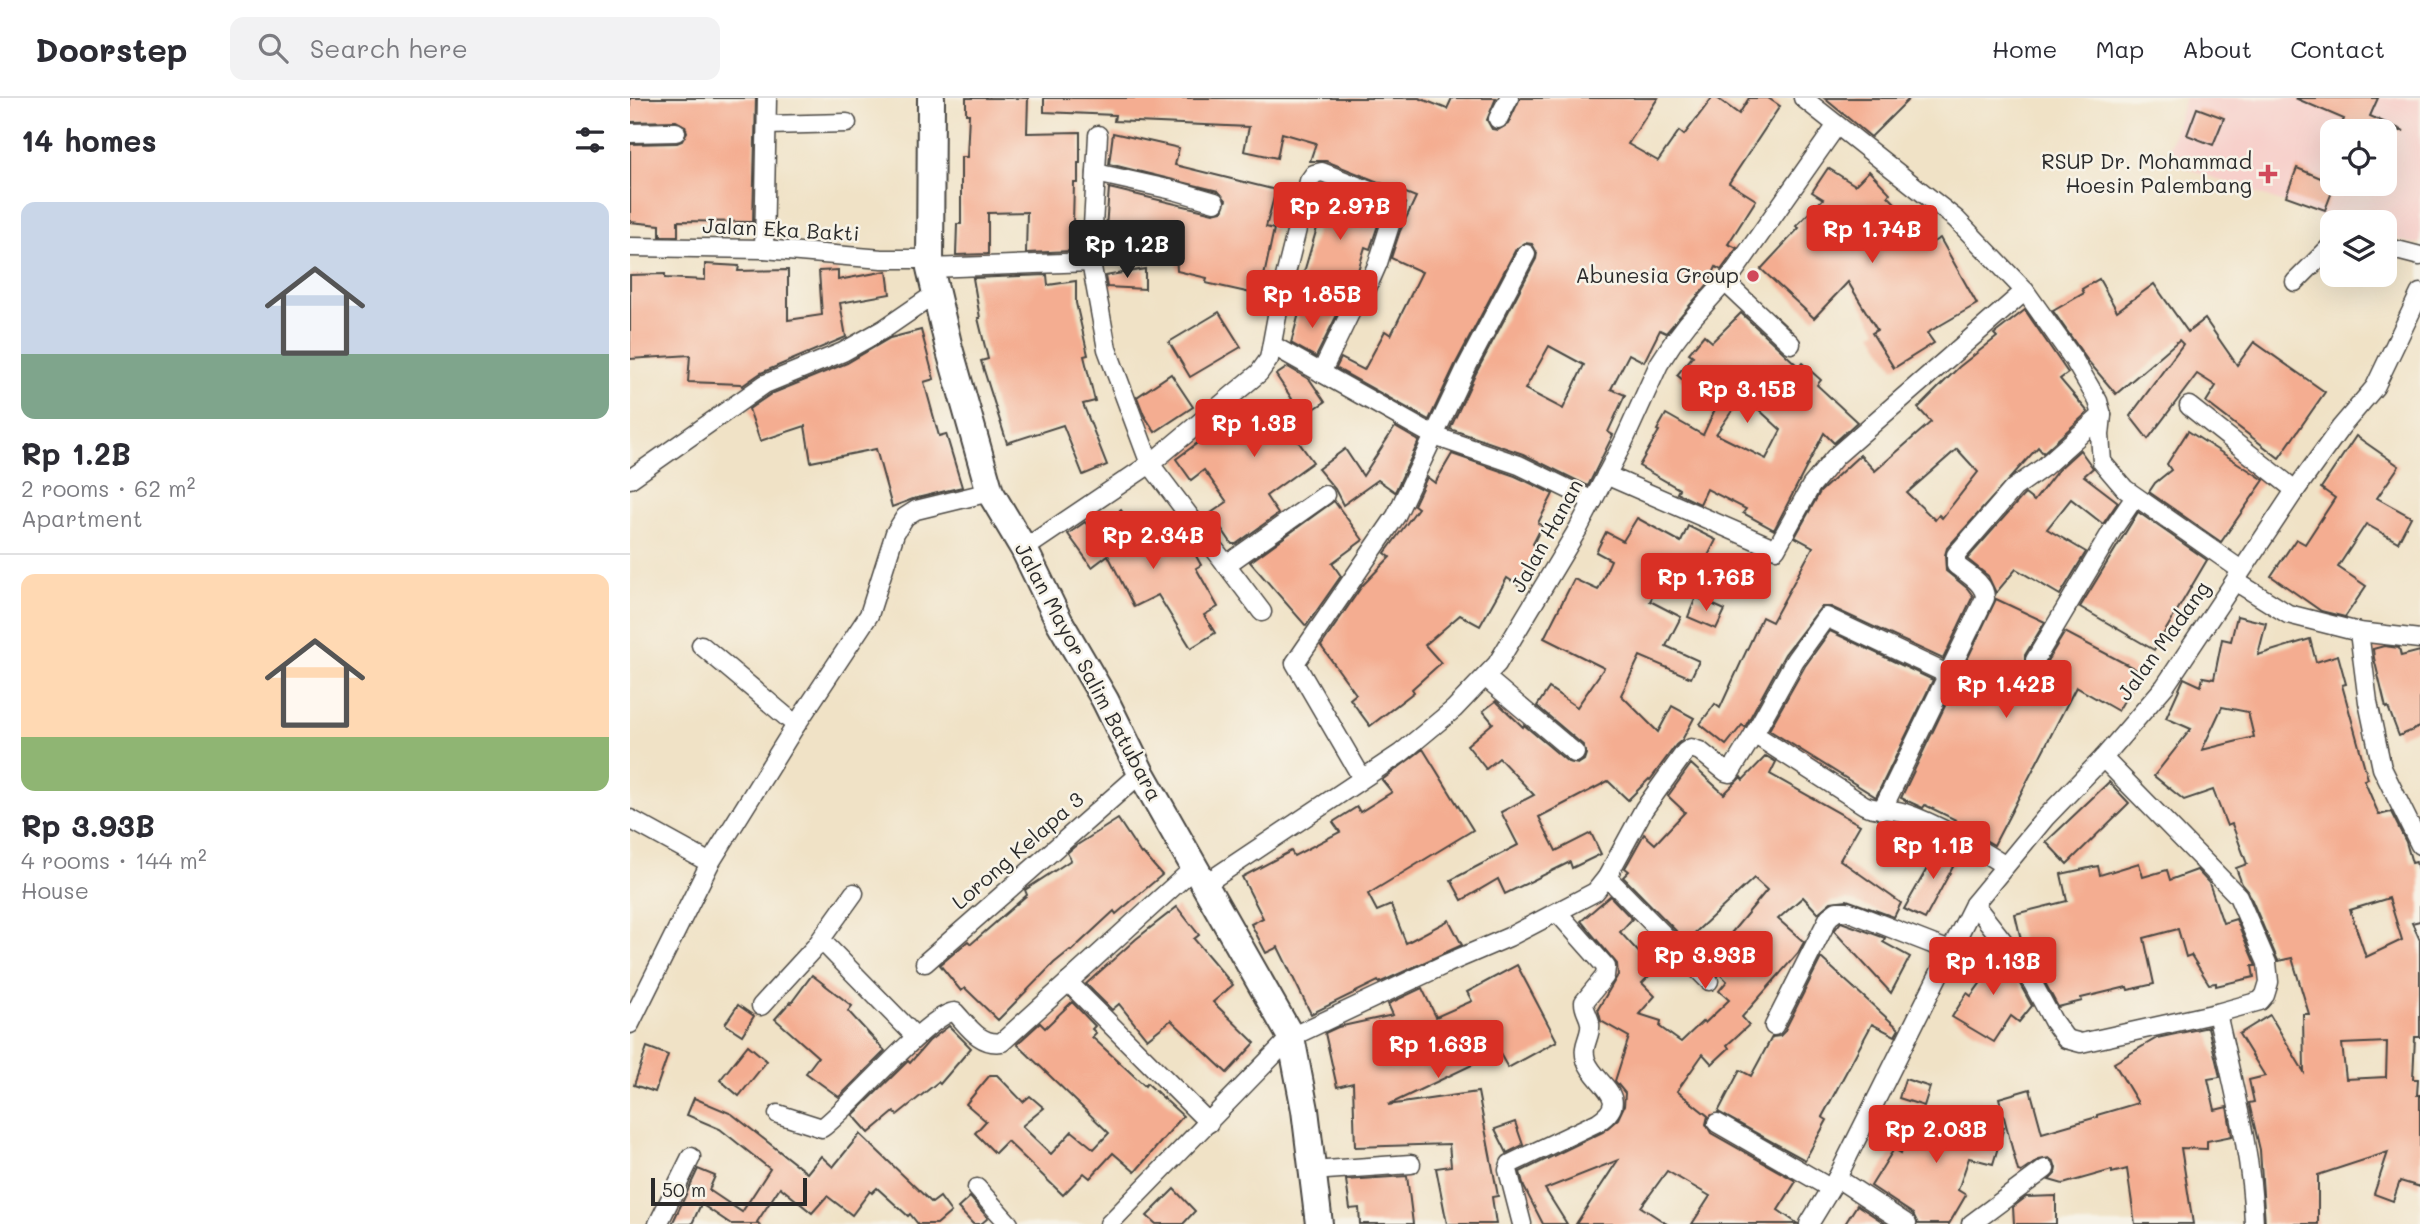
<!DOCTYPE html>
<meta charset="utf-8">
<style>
body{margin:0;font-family:Mali,sans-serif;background:#f2f2f3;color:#2b2b33;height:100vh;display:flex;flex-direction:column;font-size:26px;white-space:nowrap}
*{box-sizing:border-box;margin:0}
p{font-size:23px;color:#7c7c81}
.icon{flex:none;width:38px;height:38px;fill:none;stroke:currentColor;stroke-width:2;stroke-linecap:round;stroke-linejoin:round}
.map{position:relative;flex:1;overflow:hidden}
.details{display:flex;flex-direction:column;background:#fff;width:630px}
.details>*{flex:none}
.controls{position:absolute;left:1690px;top:21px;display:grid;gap:14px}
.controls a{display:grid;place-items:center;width:77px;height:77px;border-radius:14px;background:#fff;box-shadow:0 7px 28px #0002;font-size:35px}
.scale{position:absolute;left:21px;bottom:18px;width:156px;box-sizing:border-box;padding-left:7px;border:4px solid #2b2b2b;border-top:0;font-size:19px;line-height:24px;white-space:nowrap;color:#2b2b2b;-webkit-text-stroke:5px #f7f3e8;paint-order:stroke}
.price{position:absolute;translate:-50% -60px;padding:0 16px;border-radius:7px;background:#d93025;color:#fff;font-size:23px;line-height:46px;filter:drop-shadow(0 2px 4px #0008)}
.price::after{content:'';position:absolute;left:50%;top:42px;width:21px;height:16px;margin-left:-10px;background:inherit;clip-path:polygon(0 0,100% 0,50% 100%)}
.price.active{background:#222;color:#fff}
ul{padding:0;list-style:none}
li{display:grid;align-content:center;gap:14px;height:371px;padding:0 21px}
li+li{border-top:2px solid #e1e1e2}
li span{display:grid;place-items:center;height:217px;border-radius:14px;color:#555}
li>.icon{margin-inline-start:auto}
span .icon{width:126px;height:126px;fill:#fffc;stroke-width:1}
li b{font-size:30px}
h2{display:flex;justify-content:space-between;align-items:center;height:84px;padding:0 21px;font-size:30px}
header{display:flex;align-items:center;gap:42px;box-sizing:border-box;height:98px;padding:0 35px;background:#fff;border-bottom:2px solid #e1e1e2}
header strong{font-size:33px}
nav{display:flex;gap:38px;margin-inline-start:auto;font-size:24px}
.search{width:490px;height:63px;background:#f2f2f3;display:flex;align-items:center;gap:18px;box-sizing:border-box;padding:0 24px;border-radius:14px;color:#7c7c81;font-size:26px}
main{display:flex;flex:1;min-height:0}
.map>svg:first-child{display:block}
</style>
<header>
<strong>Doorstep</strong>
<div class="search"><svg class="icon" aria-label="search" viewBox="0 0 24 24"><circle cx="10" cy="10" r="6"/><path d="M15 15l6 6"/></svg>Search here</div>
<nav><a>Home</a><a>Map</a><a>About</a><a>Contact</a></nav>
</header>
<main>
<section class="details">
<h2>14 homes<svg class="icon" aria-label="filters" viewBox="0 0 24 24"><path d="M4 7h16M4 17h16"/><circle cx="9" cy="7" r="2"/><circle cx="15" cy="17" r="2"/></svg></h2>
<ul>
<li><span style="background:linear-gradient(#c9d6e8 70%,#7fa58c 0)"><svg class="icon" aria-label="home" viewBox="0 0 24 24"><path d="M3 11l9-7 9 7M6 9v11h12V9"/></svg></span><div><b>Rp 1.2B</b><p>2 rooms · 62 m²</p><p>Apartment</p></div></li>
<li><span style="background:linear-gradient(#ffd9b3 75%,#8fb573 0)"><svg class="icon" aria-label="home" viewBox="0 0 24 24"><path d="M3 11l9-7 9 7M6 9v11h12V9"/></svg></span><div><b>Rp 3.93B</b><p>4 rooms · 144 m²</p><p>House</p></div></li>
</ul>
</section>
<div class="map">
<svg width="1790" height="1126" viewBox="0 0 1790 1126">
<rect width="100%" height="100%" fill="#f7f3e8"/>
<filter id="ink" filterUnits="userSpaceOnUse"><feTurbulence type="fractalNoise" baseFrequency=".0143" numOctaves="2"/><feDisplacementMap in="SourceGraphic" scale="14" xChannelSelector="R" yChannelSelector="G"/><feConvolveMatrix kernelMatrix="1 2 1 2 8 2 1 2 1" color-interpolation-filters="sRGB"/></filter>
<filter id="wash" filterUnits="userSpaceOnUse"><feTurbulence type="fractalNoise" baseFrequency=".00686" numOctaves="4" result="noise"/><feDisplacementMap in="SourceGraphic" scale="28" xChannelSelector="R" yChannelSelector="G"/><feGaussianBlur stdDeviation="1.57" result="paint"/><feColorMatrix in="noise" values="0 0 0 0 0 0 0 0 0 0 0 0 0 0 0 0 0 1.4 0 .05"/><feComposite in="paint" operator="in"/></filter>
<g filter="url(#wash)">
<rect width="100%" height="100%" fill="#f0e2c6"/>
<path fill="#f7d0cb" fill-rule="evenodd" d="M1555 0H1790V145L1783 146 1755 138V124H1706L1545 66 1539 60 1538 53ZM1703 33H1755V86H1703Z"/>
<g id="blocks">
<g fill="#f4ad91" fill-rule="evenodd">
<path d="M0 0H126L123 124 48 123V138H30V127L0 124V46L47 45 52 43 57 34 55 28 46 23 0 24Z"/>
<path d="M336 0H398L397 35 450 34V65H448V85H444L443 125 447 126V142L442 141V153L396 155 397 114 358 115V156L326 157 327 126H331V59H337L339 16H336Z"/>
<path d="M414 0H789L817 11 822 0H866L857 22 862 31 868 32 878 26 890 0H1028L998 46 1028 63 1049 33 1054 37 1082 0H1087L1109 16 1119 0H1138L1150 8 1099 85 1126 102 1098 146 1107 150 1091 172 1086 169 1078 186 1036 235 1030 232 1014 264 999 256 981 291 995 297 978 334 983 337 958 388 893 356 820 331 845 277 906 161 907 155 902 146 895 145 886 151 825 267 799 322 706 270 711 260 734 272 755 233 761 237 792 174 761 160 770 133 786 99 696 63H680L686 45 652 35 647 60 614 53 619 29 484 23 485 17 414 14ZM919 248 954 267 933 311 895 291Z"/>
<path d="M1194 0H1280L1241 39Z"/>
<path d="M1665 0H1748L1740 18 1774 33H1709L1714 21Z"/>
<path d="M1567 10 1594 20 1583 47 1557 37Z"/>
<path d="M483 35 549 50 545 67 646 92 636 129 644 131 630 197 576 185 577 180 547 173 546 154 483 153V145L475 144 479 90 583 115 592 113 596 102 588 93 479 66Z"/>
<path d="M1198 70 1225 87 1239 73 1260 95 1258 98 1303 144 1310 140 1347 206 1297 235 1304 245 1264 270 1242 235 1247 232 1218 184 1184 220 1131 171 1169 130 1166 128 1193 101 1182 94Z"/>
<path d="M1667 70 1705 86 1695 112 1656 98Z"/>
<path d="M699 89 747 108 743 121 749 124 740 151 735 149 721 196 678 186 679 183 672 181Z"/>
<path d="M75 166 109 168 108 173 158 172V222L192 217 189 173 208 172V182L257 173 260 196 210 205 216 239 131 275 112 288 111 286 58 284 60 257 0 261V177L35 176V180L75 182Z"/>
<path d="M515 171V191L477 189 475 178Z"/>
<path d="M417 177 418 187 446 183V205L458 257 454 258 465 303 453 306 477 367 453 377 433 327 377 345 351 263 358 261 348 220H350L343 180Z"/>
<path d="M1469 181 1487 213 1524 186 1558 234 1575 221 1607 267 1624 244 1695 294 1649 360 1576 304 1586 288 1567 276 1518 341 1500 318 1553 246 1549 242 1486 296 1458 263 1423 213 1454 195 1452 191Z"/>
<path d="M671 208 707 217 686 259 661 245Z"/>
<path d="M1395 212 1438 275 1430 281 1458 314 1413 355 1408 349 1317 450 1315 457 1316 473 1337 490 1343 498 1313 561 1201 509H1191L1155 556 1115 629 1112 627 1096 647 1070 626 1085 606 1090 610 1132 519 1142 524 1183 449 1165 439 1190 394 1230 357 1245 373 1301 324 1288 310 1329 269 1367 239 1364 236ZM1327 351 1348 374 1312 420 1309 417 1305 422 1277 395Z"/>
<path d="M589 214 611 249 560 279 539 244Z"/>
<path d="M1111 215 1169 269 1172 265 1191 282 1187 287 1227 324 1204 345 1194 335 1144 432 1113 415 1116 411 1077 391 1070 406 1047 395 1049 391 1009 368 1029 333 1027 332 1036 316 1073 337 1086 309 1047 277 1063 258 1059 255 1074 237 1082 244ZM1113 297 1151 332 1136 361 1086 336Z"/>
<path d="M291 232 304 281 294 284 309 338 316 336 332 389 283 401 262 409 246 351 181 364 175 328 130 343 119 311 141 296 217 265 260 240Z"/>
<path d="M658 269 680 282 695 304 657 328 683 364 636 398 648 416 606 446H602L581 415 597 404 574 372 561 382 546 361 585 332 588 336 616 314 625 326 662 301 646 277Z"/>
<path d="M541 276 563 309 525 334 514 317 507 299Z"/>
<path d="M765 329 789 343 765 394 748 382 713 407 705 391 688 371 715 351 733 378Z"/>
<path d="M1558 333 1634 382 1591 444 1519 394 1525 385 1541 372 1537 366Z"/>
<path d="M1726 338 1769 368 1747 400 1781 419 1768 444 1736 426 1708 469 1736 488 1715 519 1691 513 1641 478 1666 441 1675 446 1705 400 1691 390Z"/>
<path d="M1450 352 1463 370 1454 378 1488 404 1473 426 1441 401 1417 431 1456 454 1430 497 1386 471 1366 495 1358 478 1337 461 1392 399 1395 396 1404 403 1428 372Z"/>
<path d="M822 356 885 378 923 396 908 425 912 428 903 446 912 452 888 487 877 480 850 528 830 517 795 547 811 565 782 591 784 594 740 628 720 601 726 596 691 548 732 488 760 459 755 455 788 410 784 407 797 379 805 385Z"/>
<path d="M704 403 733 442 702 465 711 478 676 528 620 464Z"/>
<path d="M491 412 515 449 550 429 571 467 566 470 588 509 574 517 585 535 561 550 528 497 504 509 478 457 462 469 438 436 455 424 461 431Z"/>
<path d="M1508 414 1577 462 1524 552 1450 509Z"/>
<path d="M1007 420 1051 444 1058 428 1086 442 1067 480 1041 467 1020 503 1051 519 1036 548 1069 563 1061 580 1010 558 991 597 1028 634 1042 608 1064 620 1052 642 1046 647 1020 682 1019 681 998 702 978 683 909 719 926 753 961 735 971 756 942 770 940 764 875 796 868 781 832 802 821 782 888 747 871 714 904 697 869 660 856 671 837 647 863 625 853 613 866 603 893 629 894 627 938 664 948 666 954 662 956 656 953 647 907 608 919 590 947 609 974 570 914 540 944 481 968 492 981 462 966 454 976 434 993 443Z"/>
<path d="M1066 499 1095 512 1086 531 1058 519Z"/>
<path d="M1366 501 1415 524 1395 557V567L1400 572 1406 573 1414 568 1435 534 1511 574 1488 613 1446 589 1364 747 1324 724 1326 722 1295 707 1293 710 1271 700Z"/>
<path d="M1607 518 1636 525 1628 557 1680 541 1686 564 1708 557 1716 586 1712 587 1738 681 1734 682 1749 717 1761 714 1776 744 1782 765 1786 764 1790 779V823L1782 825 1790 842V939H1785L1783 981H1788L1787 997H1790V1089L1770 1083 1763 1103 1744 1096 1758 1054 1688 1077V1126H1635L1630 1052 1619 1005 1624 1004 1619 982 1635 978 1609 936 1640 917 1674 974 1673 916H1679L1662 860 1648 863 1618 793 1612 786 1606 770 1617 766 1602 726 1597 728 1583 692 1554 702 1524 678 1561 631 1536 620 1554 580 1571 588 1573 579 1584 581 1592 541 1601 543ZM1592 609 1618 614 1624 639 1572 652ZM1759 800 1772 842 1736 859 1720 812ZM1757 944 1756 979 1716 981 1712 946Z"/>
<path d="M1200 533 1303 582 1246 699 1139 632 1175 568Z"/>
<path d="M1754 548 1769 550 1771 558 1790 553V629L1769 638 1758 609 1756 610 1744 560 1743 551Z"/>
<path d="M793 651 843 732 738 796 747 813 761 807 776 845 819 822 832 847 749 885 748 883 681 916 648 849 636 855 621 826 633 820 612 779 661 753 664 758 710 734 703 724 727 709 730 714 762 694 752 682Z"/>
<path d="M1136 658 1146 664 1140 676 1230 727 1210 762 1271 805 1264 819 1217 802 1201 804 1188 815 1173 799 1148 821 1174 844 1168 855 1112 919 1119 927 1097 947 1099 950 1082 966 1073 956 1047 993 1078 1018 1076 1026 1081 1035 1164 1082 1165 1085 1148 1112 1168 1126H1062L1080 1098 1037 1073 1011 1109 1037 1126H946L988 1062 915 1091 937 1126H913L894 1089 890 1074 973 1034 988 1021 994 1008 995 995 985 983 999 939 971 923 968 911 988 877 987 866 951 823 980 798 1002 821 990 834 1025 872 1012 885 1025 898 1009 916 1031 923 1030 929 1051 944 1073 923 1075 925 1099 902 1089 893 1097 883 1077 864 1137 792 1124 780 1056 843 993 779 999 773 995 770 1014 736 1025 746 1055 714 1038 698 1061 666 1094 696 1111 679 1113 682Z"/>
<path d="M1479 684 1499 705 1437 766 1416 744Z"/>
<path d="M488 721 511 756 513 755 532 777 486 816 484 813 441 853 440 852 424 865 368 922 335 890 331 893 310 867 338 843 341 846 397 797 395 792 441 762 437 755 444 749Z"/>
<path d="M1312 744 1331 754 1295 821 1274 811Z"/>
<path d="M1509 765 1513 779 1537 772 1540 782 1567 772 1579 785 1593 825 1606 821 1626 868H1622L1624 879 1586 888V885L1579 886 1561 857 1556 859 1548 831 1514 840 1524 886 1498 892 1497 889 1451 900 1452 903 1428 909 1405 866 1393 850 1385 816 1437 803 1431 776 1468 768 1470 777Z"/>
<path d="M547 809 569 837 564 841 603 887 583 904 625 945 597 975 541 922 517 941 489 906 482 912 456 886 506 841Z"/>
<path d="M1211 824 1255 840 1253 844 1280 859 1261 895 1204 833Z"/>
<path d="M1350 842 1363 849 1385 877 1402 908 1389 924 1381 918 1364 944 1322 919 1337 895 1341 898 1362 869 1341 858Z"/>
<path d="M1191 860 1269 931 1265 938 1242 926 1192 1019 1197 1022 1175 1062 1088 1014 1110 972 1121 978 1142 939 1150 938 1154 934Z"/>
<path d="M887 867 927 943 878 970 869 954 758 1007 848 994 868 1098 862 1099 866 1126H817L806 1070 821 1068 819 1046 725 1049 723 985 707 989 695 935 708 929 763 917 758 906 792 890 806 919 842 903 837 894Z"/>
<path d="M182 877 222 908 218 913 255 953 209 999 176 975 188 959 145 921 160 904 161 905Z"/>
<path d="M442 904 465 928 462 931 466 935 462 939 515 988 517 985 553 1018 505 1074 483 1055 460 1080 454 1075 433 1097 377 1043 365 1055 345 1035 356 1023 336 1006 360 977H367L393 1004 400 998 414 1010 392 1028 421 1056 442 1033 464 1051 479 1035 387 946 410 925 415 930Z"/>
<path d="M108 907 124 918 112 937 95 926Z"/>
<path d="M319 928 341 950 310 986 308 984 267 1017 264 1014 239 1035 223 1017 278 963 280 965 299 943Z"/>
<path d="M1578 929 1590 979 1578 981 1585 1012 1597 1009 1602 1038 1577 1043V1051L1551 1050 1563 1126H1505L1497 1071 1482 1075V1072L1433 1086 1419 1082 1425 1076 1426 1070 1424 1064 1419 1060 1409 1062 1391 1074 1388 1073 1369 1000 1400 991 1412 1035 1467 1019V1017L1508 1005 1484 965 1527 940Z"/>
<path d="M118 947 137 963 109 998 90 982Z"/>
<path d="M17 949 38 957 25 994 4 987Z"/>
<path d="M1275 981 1300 989 1294 1008 1269 1000Z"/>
<path d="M64 1000 102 1016 177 1075 191 1058 203 1069 230 1036 302 1105 310 1099 321 1114 307 1126H288L280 1116 278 1118 247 1090 242 1095 240 1093 222 1117 197 1098 182 1115 150 1089 127 1124 129 1126H101L71 1106 62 1126H42L68 1071 85 1078 79 1092 112 1114 140 1071 90 1031 57 1017Z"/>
<path d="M1285 1011 1338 1029 1341 1019 1374 1029 1363 1066 1339 1060 1328 1092 1336 1097 1319 1126H1288L1283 1116 1241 1088 1264 1051 1271 1055Z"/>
<path d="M885 1024 893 1047 877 1055 865 1031Z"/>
<path d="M777 1078 783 1126H730L729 1110 720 1111 716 1082Z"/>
<path d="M544 1091 565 1113 553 1126H526L517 1118Z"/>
<path d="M1426 1098V1126H1384L1383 1109 1396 1099Z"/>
<path d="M340 1099 358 1120 351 1126H343L328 1110Z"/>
<path d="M1227 1107 1256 1126H1215Z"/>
</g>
</g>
</g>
<g filter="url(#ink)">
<use href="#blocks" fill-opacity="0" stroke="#494642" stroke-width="2"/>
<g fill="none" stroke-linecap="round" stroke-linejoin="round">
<g stroke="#494642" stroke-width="21">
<g id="street">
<path d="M1173 0 1326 121 1395 193 1444 262 1468 303 1472 317 1470 337 1472 364 1495 391 1611 472"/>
<path d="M868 21 879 0"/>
<path d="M137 27 217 25"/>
<path d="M0 35 46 34"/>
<path d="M468 37 461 164 477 251 520 366 632 514"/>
<path d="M466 75 547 93 585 104"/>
<path d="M0 149 134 151 252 161H299"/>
<path d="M1755 149 1790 158"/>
<path d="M134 151 137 0"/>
<path d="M300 170 461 164"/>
<path d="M1095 184 1161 246"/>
<path d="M1665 184 1703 146"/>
<path d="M642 247 804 338 889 367 963 403"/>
<path d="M691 275 723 209"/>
<path d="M1559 308 1665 392"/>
<path d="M976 377 1146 451 1181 388 1206 358 1395 193"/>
<path d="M0 381 135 286 213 254 254 231 305 196"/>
<path d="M394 451 520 366 629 275 639 261 652 191 679 83 684 76 692 74 763 102 766 108 748 165 730 206 723 209 652 191"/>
<path d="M596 467 695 397"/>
<path d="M1605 483 1658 516 1729 534 1738 604 1752 670 1790 747"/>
<path d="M1729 534 1790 541"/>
<path d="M71 547 166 627"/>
<path d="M1405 562 1483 431 1505 399"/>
<path d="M1317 576 1196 519 1165 562 1124 636 1234 707C1246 713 1259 710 1272 714 1308 726 1342 747 1374 767"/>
<path d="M855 579 945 655"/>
<path d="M1473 660 1608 798 1637 865 1639 884 1635 897 1630 903 1587 915"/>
<path d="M732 680 665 565 766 418 835 272 896 156"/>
<path d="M1252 712 1355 500C1355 485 1337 476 1326 467V457L1384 390 1414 369 1472 317"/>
<path d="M0 721 80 765"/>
<path d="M977 779 1079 883"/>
<path d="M575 786 771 655 824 611 867 566 948 431 993 345 1029 266 1042 246 1058 225 1103 175 1207 27"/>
<path d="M1344 806 1395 871 1423 923 1436 941 1451 945 1587 915C1602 984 1622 1055 1624 1126"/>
<path d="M191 842 286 939"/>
<path d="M295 865 511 675"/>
<path d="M438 884 579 1025"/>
<path d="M131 908 186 848 224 795"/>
<path d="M0 926 80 765 166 627 239 517 265 435 275 419 286 412 360 394"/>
<path d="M1144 928 1199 819 1207 813H1217L1320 853"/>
<path d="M148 1016 192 1030C219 1011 301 913 325 914 338 928 350 948 372 944L565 769"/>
<path d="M1087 1025 1200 1090"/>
<path d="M682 1073 781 1066"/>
<path d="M1207 1080 1277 1126"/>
<path d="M347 1090 379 1126"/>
<path d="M28 1126 61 1059"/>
<path d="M479 1126 661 939 818 865 879 839 965 794 977 779 1014 711 1055 654 1061 650 1070 653 1096 674 1100 675 1124 636"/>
<path d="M892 1126 878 1072 880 1066 968 1024C1004 1000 964 986 956 962 951 946 962 938 960 925 959 917 954 913 954 904L975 878 976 869 928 815"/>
<path d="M1179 1126 1207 1080 1344 806 1415 720 1473 660 1535 588 1662 397 1711 329 1745 289 1790 195"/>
<path d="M1341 1126 1415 1071"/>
</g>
</g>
<g stroke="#494642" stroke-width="30">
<path id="secondary" d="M301 0 300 170 319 250 360 394 394 451 429 523 475 602 511 675 661 939 675 1012 689 1126"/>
</g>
<use href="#street" stroke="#fff" stroke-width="18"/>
<use href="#secondary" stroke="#fff" stroke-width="26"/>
</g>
</g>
<g fill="#d1495b" stroke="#f7f3e8" stroke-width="2.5">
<path d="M1634.5 65.5h7v7h7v7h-7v7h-7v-7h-7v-7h7z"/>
<circle cx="1123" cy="178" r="7"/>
</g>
<g text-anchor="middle" stroke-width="5" stroke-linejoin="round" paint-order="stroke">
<g font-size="21" fill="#2b2b2b" stroke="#f7f3e8" text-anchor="end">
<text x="1622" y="71">RSUP Dr. Mohammad<tspan x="1622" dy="24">Hoesin Palembang</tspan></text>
<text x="1109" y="185">Abunesia Group</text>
</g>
<g font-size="21" fill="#2b2b2b" stroke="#f7f3e8">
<text transform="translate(151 132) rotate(3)" y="7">Jalan Eka Bakti</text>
<text transform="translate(917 438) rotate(-61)" y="7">Jalan Hanan</text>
<text transform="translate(1534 543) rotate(-54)" y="7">Jalan Madang</text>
<text transform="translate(458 574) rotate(62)" y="7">Jalan Mayor Salim Batubara</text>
<text transform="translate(388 753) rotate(-41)" y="7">Lorong Kelapa 3</text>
</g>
</g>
</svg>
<div class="controls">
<a><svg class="icon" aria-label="locate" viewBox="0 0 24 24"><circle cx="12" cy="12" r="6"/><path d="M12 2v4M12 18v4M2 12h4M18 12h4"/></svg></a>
<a><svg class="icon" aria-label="layers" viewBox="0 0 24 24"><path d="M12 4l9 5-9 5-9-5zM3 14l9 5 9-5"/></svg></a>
</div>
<div class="scale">50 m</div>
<b class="price" style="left:710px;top:144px">Rp 2.97B</b>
<b class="price" style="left:1242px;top:167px">Rp 1.74B</b>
<b class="price active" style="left:497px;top:182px">Rp 1.2B</b>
<b class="price" style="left:682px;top:232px">Rp 1.85B</b>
<b class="price" style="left:1117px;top:327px">Rp 3.15B</b>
<b class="price" style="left:624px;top:361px">Rp 1.3B</b>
<b class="price" style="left:523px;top:473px">Rp 2.34B</b>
<b class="price" style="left:1076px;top:515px">Rp 1.76B</b>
<b class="price" style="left:1376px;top:622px">Rp 1.42B</b>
<b class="price" style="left:1303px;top:783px">Rp 1.1B</b>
<b class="price" style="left:1075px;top:893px">Rp 3.93B</b>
<b class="price" style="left:1363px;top:899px">Rp 1.13B</b>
<b class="price" style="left:808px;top:982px">Rp 1.63B</b>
<b class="price" style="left:1306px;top:1067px">Rp 2.03B</b>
</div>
</main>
